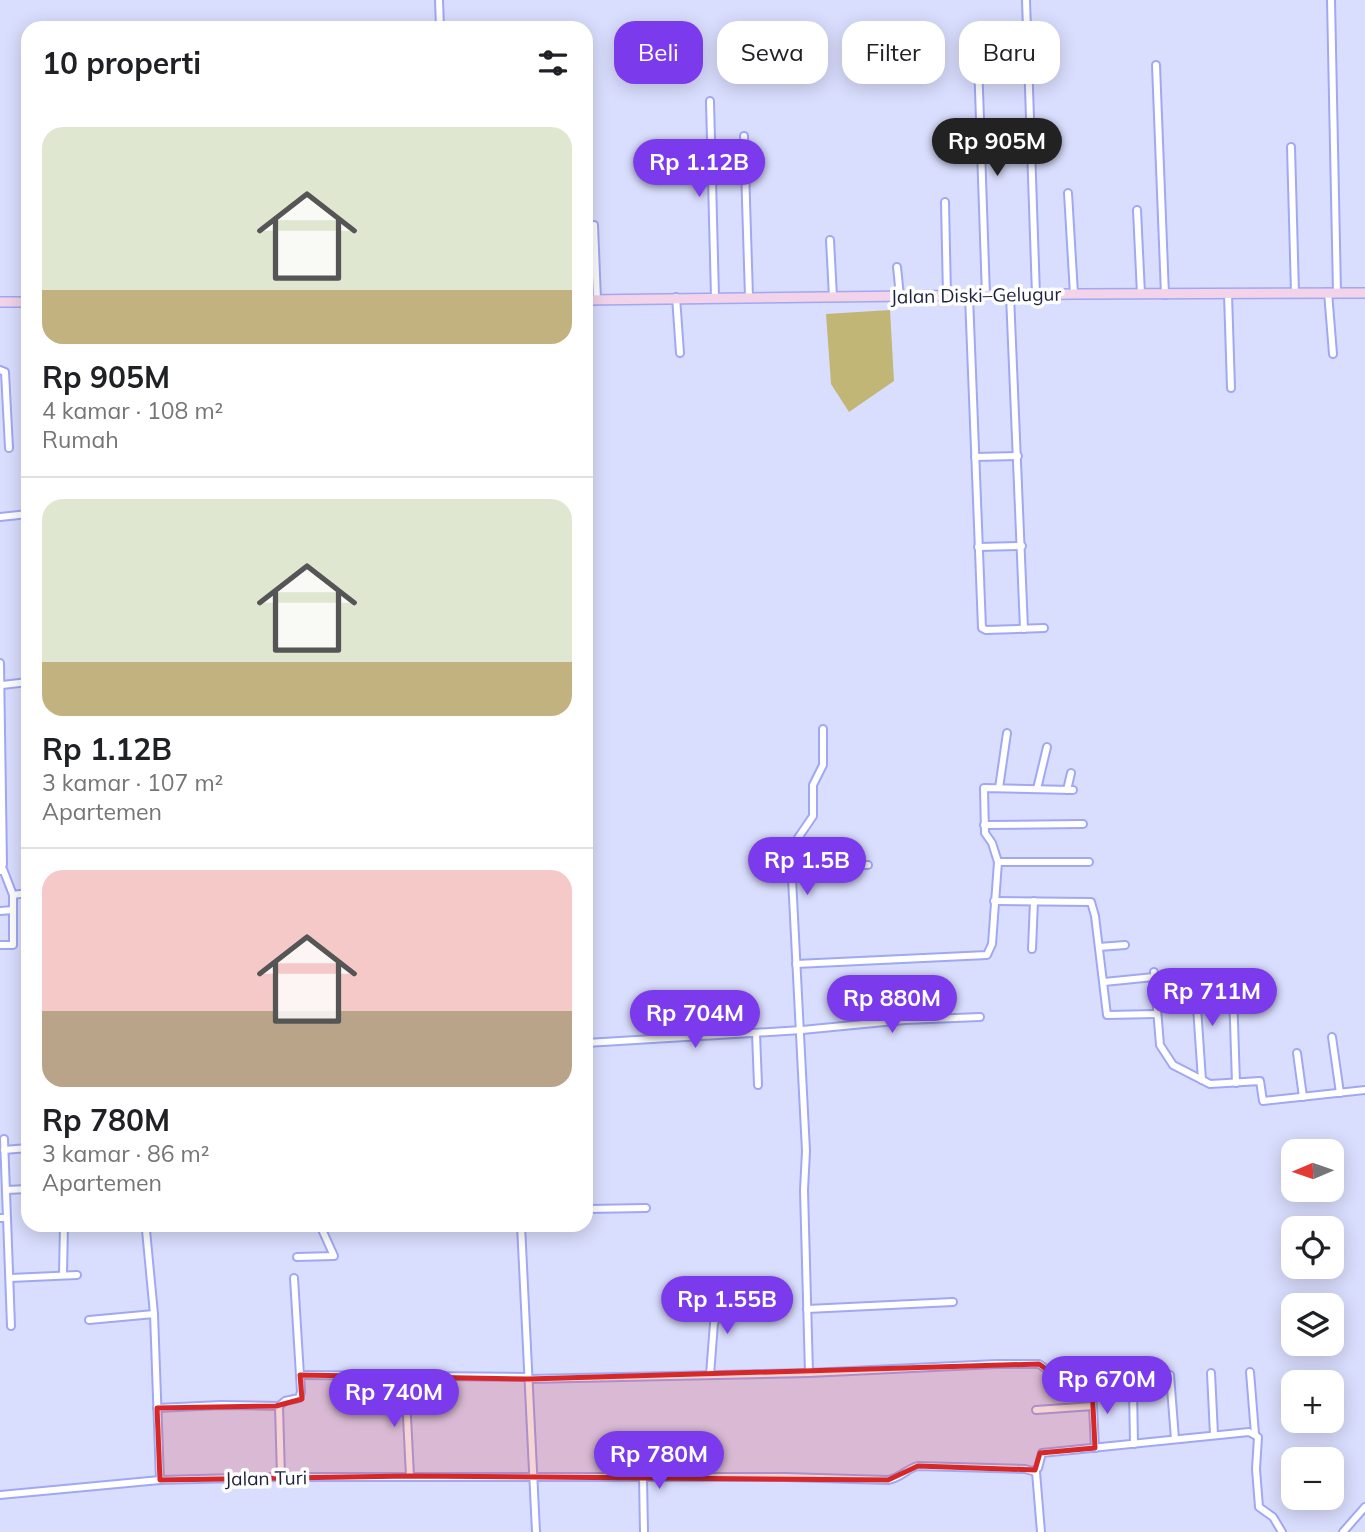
<!DOCTYPE html>
<html lang="id">
<meta charset="utf-8">
<style>
body{margin:0;font-family:Mulish,sans-serif;background:#f6f6f6;color:#202124;height:100vh;display:flex;flex-direction:column;font-size:26px;white-space:nowrap}
*{box-sizing:border-box;margin:0}
p{font-size:23px;color:#757577}
.icon{flex:none;width:38px;height:38px;fill:none;stroke:currentColor;stroke-width:2;stroke-linecap:round;stroke-linejoin:round}
.map{position:relative;flex:1;overflow:hidden}
.sheet{position:absolute;left:21px;top:21px;width:572px;height:1211px;display:flex;flex-direction:column;background:#fff;border-radius:21px;box-shadow:0 4px 18px #0003}
.sheet>*{flex:none}
.hud{position:absolute;left:614px;top:21px;width:646px;height:63px;display:flex;gap:14px}
.needle{width:46px;rotate:268deg}
.tools{position:absolute;left:1281px;top:1139px;display:grid;gap:14px}
.tools a{display:grid;place-items:center;width:63px;height:63px;border-radius:14px;background:#fff;box-shadow:0 4px 18px #0003;font-size:35px}
.price{position:absolute;translate:-50% -60px;padding:0 16px;border-radius:24px;background:#7c3aed;color:#fff;font-size:23px;line-height:46px;filter:drop-shadow(0 2px 4px #0008)}
.price::after{content:'';position:absolute;left:50%;top:42px;width:21px;height:16px;margin-left:-10px;background:inherit;clip-path:polygon(0 0,100% 0,50% 100%)}
.price.selected{background:#222;color:#fff}
ul{padding:0;list-style:none}
li{display:grid;align-content:center;gap:14px;height:371px;padding:0 21px}
li+li{border-top:2px solid #e0e0e0}
li span{display:grid;place-items:center;height:217px;border-radius:21px;color:#555}
li>.icon{margin-inline-start:auto}
span .icon{width:126px;height:126px;fill:#fffc;stroke-width:1}
li b{font-size:30px}
h2{display:flex;justify-content:space-between;align-items:center;height:84px;padding:0 21px;font-size:30px}
.chip{padding:0 24px;border-radius:21px;background:#fff;box-shadow:0 4px 18px #0003;font-size:24px;line-height:63px}
.chip.selected{background:#7c3aed;color:#fff}
.map>svg:first-child{display:block}
</style>
<div class="map">
<svg width="1365" height="1532" viewBox="0 0 1365 1532">
<rect width="100%" height="100%" fill="#dadefe"/>
<path fill="#c1b676" d="M890 310 894 381 849 412 831 384 826 314Z"/>
<g fill="none" stroke-linecap="round" stroke-linejoin="round">
<g stroke="#a0a8f3" stroke-width="10">
<g id="minor">
<path d="M439 0 440 28"/>
<path d="M1026 0 1036 295"/>
<path d="M1331 0 1337 293"/>
<path d="M978 61 986 296"/>
<path d="M1156 65 1165 295"/>
<path d="M710 101 715 297"/>
<path d="M744 136 749 297"/>
<path d="M1291 147 1295 293"/>
<path d="M1068 193 1074 294"/>
<path d="M945 202 947 296"/>
<path d="M1137 210 1141 294"/>
<path d="M594 225 597 300"/>
<path d="M830 240 833 297"/>
<path d="M897 267 900 296"/>
<path d="M1328 292 1333 354"/>
<path d="M1228 294 1231 388"/>
<path d="M1010 295 1024 629"/>
<path d="M969 296 982 628 986 630 1044 628"/>
<path d="M676 297 680 353"/>
<path d="M0 370 5 372 9 448"/>
<path d="M975 457 1018 456"/>
<path d="M0 517 28 514"/>
<path d="M978 547 1022 546"/>
<path d="M0 663 3 864 0 871"/>
<path d="M2 685 28 682"/>
<path d="M999 788 1007 733"/>
<path d="M1037 789 1047 747"/>
<path d="M1067 790 1071 773"/>
<path d="M984 825 1083 824"/>
<path d="M998 862 992 843 985 833 984 788 1073 790"/>
<path d="M793 868 812 865H868"/>
<path d="M13 895 27 893 28 861"/>
<path d="M994 901 1091 902 1095 916 1107 1015 1157 1014"/>
<path d="M0 911 13 910"/>
<path d="M0 945H13V895L3 869"/>
<path d="M1099 947 1125 945"/>
<path d="M1032 949 1034 901"/>
<path d="M796 964 987 955 992 944 998 862H1089"/>
<path d="M1154 972 1160 1045 1173 1065 1210 1084 1260 1081 1263 1101 1365 1090"/>
<path d="M1195 978 1202 1080"/>
<path d="M1104 982 1154 977"/>
<path d="M1233 992 1236 1083"/>
<path d="M756 1033 758 1085"/>
<path d="M1332 1037 1340 1093"/>
<path d="M586 1043 802 1030 905 1020 980 1017"/>
<path d="M1297 1053 1303 1097"/>
<path d="M4 1139 7 1218"/>
<path d="M4 1150 28 1148"/>
<path d="M6 1190 28 1189"/>
<path d="M586 1209 646 1208"/>
<path d="M0 1218H7L11 1326"/>
<path d="M521 1225 536 1532"/>
<path d="M146 1230 154 1314"/>
<path d="M297 1257 334 1256 320 1225"/>
<path d="M63 1274 64 1225"/>
<path d="M10 1278 77 1275"/>
<path d="M807 1309 953 1302"/>
<path d="M89 1320 154 1314 160 1480"/>
<path d="M1250 1372 1255 1434"/>
<path d="M809 1373 804 1190 806 1151 792 878 798 838 813 816V785L823 765V729"/>
<path d="M1211 1373 1214 1435"/>
<path d="M300 1375 528 1377"/>
<path d="M710 1375 714 1323 717 1318 736 1313 739 1308"/>
<path d="M1170 1375 1175 1439"/>
<path d="M405 1377 410 1476"/>
<path d="M528 1379 809 1373 996 1364H1039L1049 1371 1087 1376 1092 1385 1095 1448"/>
<path d="M1133 1389 1134 1444"/>
<path d="M157 1408 221 1405 279 1406"/>
<path d="M1036 1410 1093 1406"/>
<path d="M1035 1470 1038 1468 1042 1453 1249 1432 1258 1437 1256 1469 1259 1507 1273 1517 1282 1532"/>
<path d="M281 1477 279 1406 285 1401 299 1398 301 1392 294 1278"/>
<path d="M643 1477 644 1532"/>
<path d="M0 1495 160 1480 281 1477H785L888 1480C901 1478 906 1469 918 1466L1025 1469 1036 1472 1041 1532"/>
<path d="M1343 1532 1365 1507"/>
</g>
</g>
<g stroke="#a0a8f3" stroke-width="12">
<g id="secondary">
<path d="M586 300 1074 294 1365 293"/>
<path d="M0 302H28"/>
</g>
</g>
<use href="#minor" stroke="#fff" stroke-width="6"/>
<use href="#secondary" stroke="#f2d3e9" stroke-width="9"/>
</g>
<path fill="#d62828" fill-opacity="0.2" stroke="#d62828" stroke-width="5" stroke-linejoin="round" d="M1039 1364 1049 1371 1087 1376 1092 1385 1095 1448 1040 1453 1035 1470 918 1466 888 1480 410 1476 160 1480 157 1408 276 1406 302 1399 300 1375 528 1379Z"/>
<g text-anchor="middle" stroke-width="7" stroke-linejoin="round" paint-order="stroke">
<g font-size="19" fill="#1f223f" stroke="#fff">
<text transform="translate(976 295) rotate(-1)" y="7">Jalan Diski–Gelugur</text>
<text transform="translate(266 1478) rotate(-1)" y="7">Jalan Turi</text>
</g>
</g>
</svg>
<div class="tools">
<a><svg class="needle" viewBox="-14 -14 28 28"><path d="M0-13l5 13h-10z" fill="#e53935"/><path d="M0 13l5-13h-10z" fill="#757577"/></svg></a>
<a><svg class="icon" aria-label="locate" viewBox="0 0 24 24"><circle cx="12" cy="12" r="6"/><path d="M12 2v4M12 18v4M2 12h4M18 12h4"/></svg></a>
<a><svg class="icon" aria-label="layers" viewBox="0 0 24 24"><path d="M12 4l9 5-9 5-9-5zM3 14l9 5 9-5"/></svg></a>
<a>+</a>
<a>−</a>
</div>
<b class="price selected" style="left:997px;top:178px">Rp 905M</b>
<b class="price" style="left:699px;top:199px">Rp 1.12B</b>
<b class="price" style="left:807px;top:897px">Rp 1.5B</b>
<b class="price" style="left:1212px;top:1028px">Rp 711M</b>
<b class="price" style="left:892px;top:1035px">Rp 880M</b>
<b class="price" style="left:695px;top:1050px">Rp 704M</b>
<b class="price" style="left:727px;top:1336px">Rp 1.55B</b>
<b class="price" style="left:1107px;top:1416px">Rp 670M</b>
<b class="price" style="left:394px;top:1429px">Rp 740M</b>
<b class="price" style="left:659px;top:1491px">Rp 780M</b>
<div class="hud">
<a class="chip selected">Beli</a>
<a class="chip">Sewa</a>
<a class="chip">Filter</a>
<a class="chip">Baru</a>
</div>
<section class="sheet">
<h2>10 properti<svg class="icon" aria-label="filters" viewBox="0 0 24 24"><path d="M4 7h16M4 17h16"/><circle cx="9" cy="7" r="2"/><circle cx="15" cy="17" r="2"/></svg></h2>
<ul>
<li><span style="background:linear-gradient(#dfe7d0 75%,#c2b280 0)"><svg class="icon" aria-label="home" viewBox="0 0 24 24"><path d="M3 11l9-7 9 7M6 9v11h12V9"/></svg></span><div><b>Rp 905M</b><p>4 kamar · 108 m²</p><p>Rumah</p></div></li>
<li><span style="background:linear-gradient(#dfe7d0 75%,#c2b280 0)"><svg class="icon" aria-label="home" viewBox="0 0 24 24"><path d="M3 11l9-7 9 7M6 9v11h12V9"/></svg></span><div><b>Rp 1.12B</b><p>3 kamar · 107 m²</p><p>Apartemen</p></div></li>
<li><span style="background:linear-gradient(#f6c9c9 65%,#b9a48a 0)"><svg class="icon" aria-label="home" viewBox="0 0 24 24"><path d="M3 11l9-7 9 7M6 9v11h12V9"/></svg></span><div><b>Rp 780M</b><p>3 kamar · 86 m²</p><p>Apartemen</p></div></li>
</ul>
</section>
</div>
